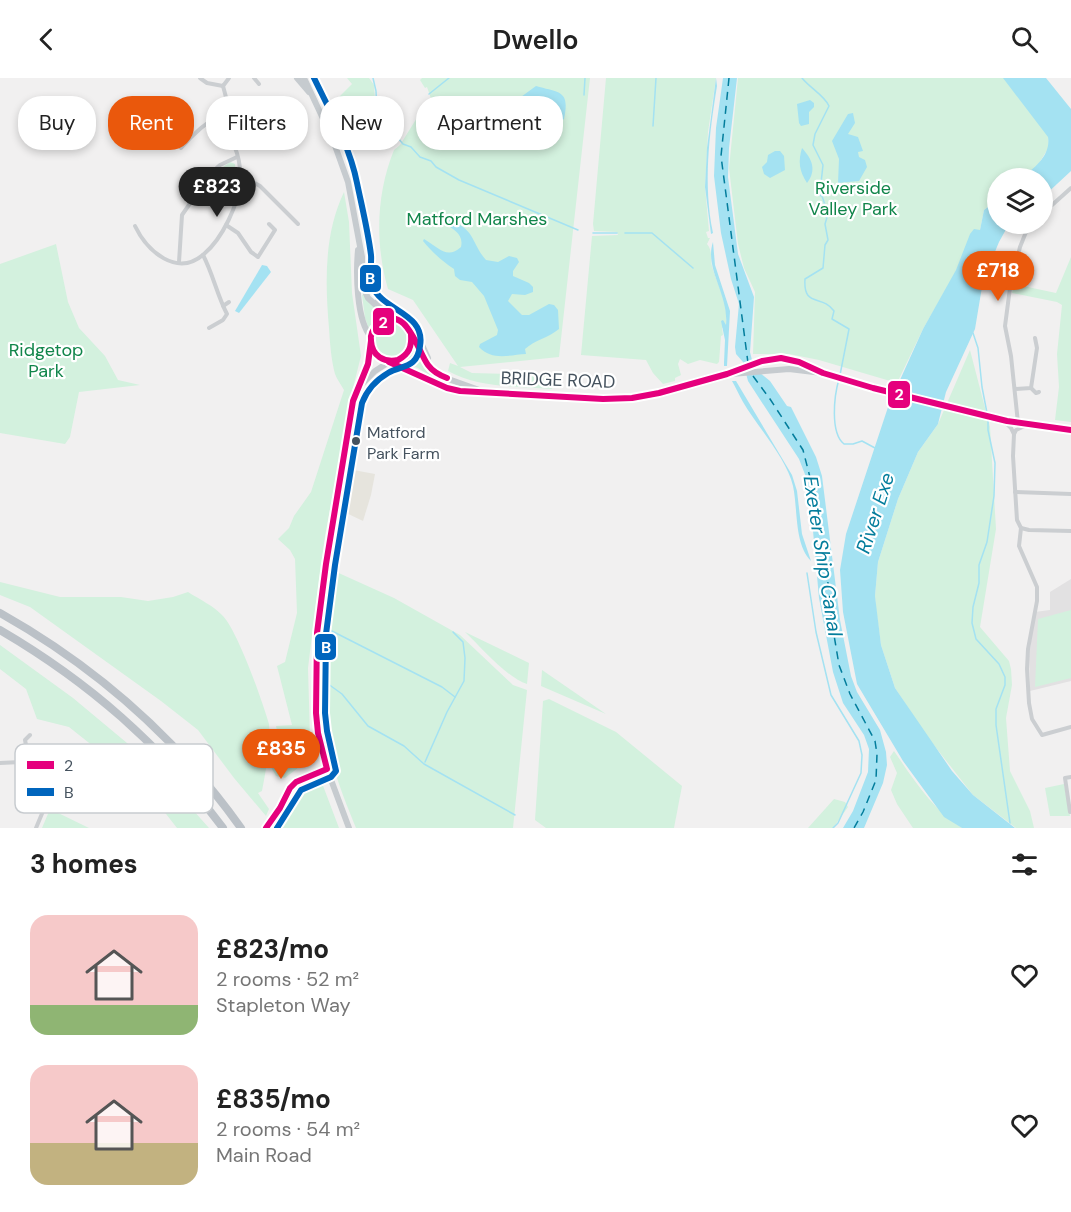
<!DOCTYPE html>
<meta charset="utf-8">
<style>
body{margin:0;font-family:"DM Sans",sans-serif;background:#f2f2f2;color:#222;height:100vh;display:flex;flex-direction:column;font-size:22px;white-space:nowrap}
*{box-sizing:border-box;margin:0}
p{font-size:20px;color:#767676}
.icon{flex:none;width:33px;height:33px;fill:none;stroke:currentColor;stroke-width:2;stroke-linecap:round;stroke-linejoin:round}
.map{position:relative;height:750px;overflow:hidden}
.panel{display:flex;flex-direction:column;background:#fff;flex:1}
.panel>*{flex:none}
.top-card{position:absolute;left:18px;top:18px;width:600px;height:54px;display:flex;gap:12px}
.fabs{position:absolute;left:987px;top:90px;display:grid;gap:12px}
.fabs a{display:grid;place-items:center;width:66px;height:66px;border-radius:50%;background:#fff;box-shadow:0 3px 9px #0003;font-size:30px}
.price{position:absolute;translate:-50% -51px;padding:0 14px;border-radius:21px;background:#ea580c;color:#fff;font-size:20px;line-height:39px;filter:drop-shadow(0 2px 3px #0008)}
.price::after{content:'';position:absolute;left:50%;top:36px;width:18px;height:14px;margin-left:-9px;background:inherit;clip-path:polygon(0 0,100% 0,50% 100%)}
.price.current{background:#222;color:#fff}
ul{padding:0;list-style:none}
li{display:flex;align-items:center;gap:18px;height:150px;padding:0 30px}
li span{display:grid;place-items:center;flex:none;width:168px;height:120px;border-radius:18px;color:#555}
li>.icon{margin-inline-start:auto}
span .icon{width:72px;height:72px;fill:#fffc;stroke-width:1}
li b{font-size:26px}
h2{display:flex;justify-content:space-between;align-items:center;height:72px;padding:0 30px;font-size:26px}
.chip{padding:0 21px;border-radius:24px;background:#fff;box-shadow:0 3px 9px #0003;font-size:21px;line-height:54px}
.chip.current{background:#ea580c;color:#fff}
header{display:flex;justify-content:space-between;align-items:center;height:78px;padding:0 30px;background:#fff;font-size:27px;font-weight:600}
.map>svg:first-child{display:block}
</style>
<header><svg class="icon" aria-label="back" viewBox="0 0 24 24"><path d="M15 5l-7 7 7 7"/></svg>Dwello<svg class="icon" aria-label="search" viewBox="0 0 24 24"><circle cx="10" cy="10" r="6"/><path d="M15 15l6 6"/></svg></header>
<div class="map">
<svg width="1071" height="750" viewBox="0 0 1071 750">
<rect width="100%" height="100%" fill="#f1f0f0"/>
<path fill="#e6e4dd" d="M348 391 375 396 371 417 363 443 340 432Z"/>
<path fill="#e2e1e2" d="M1071 501V603L1030 613 1029 578 1035 534 1050 532V514Z"/>
<g fill="#d3f1de">
<path d="M347 0H369L374 7 376 36 383 43 347 75 328 30 352 6Z"/>
<path d="M422 0H590L559 279 460 289 472 295 548 297 552 311C517 308 478 310 448 293L450 285 458 288 413 222 388 211C375 166 376 116 394 72L400 67 420 35 422 33 432 39 437 38 427 9 425 10 420 2Z"/>
<path d="M606 0H716L708 54 705 109 709 153 706 154 708 160H710L707 166C713 173 710 180 712 188 719 213 728 219 726 248L722 250 723 257 721 258 719 284 717 286 700 282 688 286 680 281 678 286 681 297 675 300V303L663 306 653 295 646 282 581 277 592 158 618 157 617 154 594 153 593 146Z"/>
<path d="M738 0H1006L1048 53 1049 69 1036 90 1021 100H998L997 122 984 132 980 152 923 251 897 305 819 282 789 276H753L755 214 744 190 738 166 729 90Z"/>
<path d="M230 84 235 86 236 103 218 102 211 98Z"/>
<path d="M344 114 349 144 352 215 361 278 350 322 325 458 316 525 308 590 310 659 312 675 308 682 285 700 276 698 271 689 281 671 276 648 292 647 277 588 285 584 297 535 295 481 290 472 278 461 289 450 294 438 311 414 344 312C341 307 337 301 335 296 331 281 330 265 329 250 325 204 324 156 344 114Z"/>
<path d="M56 166 68 224 79 250 105 278 118 302 140 307 79 314 70 359 65 366 0 355V186Z"/>
<path d="M1071 179V344L1055 342 1059 309 1057 276 1062 227 1057 224 1012 215 1014 206 1056 215Z"/>
<path d="M364 216 388 239 378 243 369 251 365 240 362 217Z"/>
<circle cx="392" cy="262" r="18"/>
<path d="M416 270 446 303 444 306 418 290 403 284Z"/>
<path d="M970 272 990 349 996 451 980 549 1009 583 1011 591 1012 607 1006 640 1010 693 1030 733 1034 750H1016L973 717 926 657 895 610 881 567 876 531 875 518 878 484 898 421 918 374 938 346Z"/>
<path d="M332 492 394 520 460 557 513 607 527 612 513 750H356C348 730 339 709 334 689 320 624 321 557 332 492Z"/>
<path d="M0 504 60 519H121L148 523 173 519 188 514C199 521 214 528 223 538 238 554 262 622 269 646 271 668 266 691 262 713L258 715 269 731 266 738 234 700 198 652 161 623 30 529 0 517Z"/>
<path d="M1071 532V600L1035 609 1038 541Z"/>
<path d="M465 554 529 585 527 606C507 600 481 569 465 554Z"/>
<path d="M0 567 73 620 151 685 209 750H177L131 691 98 672 69 649 37 641 26 611 0 591Z"/>
<path d="M542 592 606 636 541 608Z"/>
<path d="M549 621 616 654 682 708 674 750H546L535 742 543 623Z"/>
<path d="M894 673C914 702 932 731 962 750H913L897 726 891 712 897 695 890 679Z"/>
<path d="M322 705 339 750H274C288 731 298 712 322 705Z"/>
<path d="M1064 706 1070 738H1050L1045 710Z"/>
<path d="M834 721 845 724 848 729 833 750H808Z"/>
<path d="M50 731 89 750H42Z"/>
</g>
<g fill="#a4e2f2">
<path d="M716 0 717 8C709 57 703 106 713 155L711 156 705 109 707 70Z"/>
<path d="M723 0H737L729 70 728 99 738 176 754 219 750 274 754 290 770 303 787 328 791 329 816 379 822 398 840 542 851 598 857 614 880 652 886 674 887 687 883 705 864 750H843L853 733 868 694 869 671 864 657 843 625 833 594 819 520 810 419 806 399 799 381 759 320 748 303 743 284 736 276 735 269 739 226 731 201 721 155 714 98 716 50Z"/>
<path d="M1003 0H1046L1071 31V93L1043 119 1042 100H1021C1035 90 1051 77 1048 59Z"/>
<path d="M536 8C560 15 570 12 564 41 539 60 530 72 498 65L488 51 484 32 488 28 514 24Z"/>
<path d="M810 22 814 25V29L809 34V46L801 48 799 45 797 26Z"/>
<path d="M853 35 855 45 848 56 858 59 863 73 858 74 859 79 865 82 867 89 859 103 838 105 839 81 832 63 848 36Z"/>
<path d="M802 70C812 81 817 92 807 105 799 93 798 83 802 70Z"/>
<path d="M775 73H780L784 78 785 92 770 100 764 96 762 89 767 84 768 77Z"/>
<path d="M997 122 998 146H1009L999 164 983 203 975 251 946 314 938 346 918 374 898 421 878 484 875 518 881 567 895 610 952 693 973 717 1015 750H962L944 739 903 683 857 606 843 534 840 492 846 456 895 308 900 302 923 251 956 192 970 156 974 151 980 152 984 132Z"/>
<path d="M450 142C476 152 471 165 486 182L498 184 509 178 517 180 519 184 513 193V198L529 205 533 209V214L525 217 512 216 508 223 522 237H529L549 226 554 227 558 232 559 251C548 260 535 262 525 271L526 276C509 277 492 283 479 269L480 266 497 257 498 252 484 218 472 204 460 202 455 198 454 191C443 184 432 174 423 163L424 161C438 169 447 182 461 169 464 156 453 151 444 145Z"/>
<path d="M713 164 715 187 730 233 727 288H724V285L725 262 721 243 723 242 726 247C729 216 704 191 713 164Z"/>
<path d="M262 187 267 188 271 194 239 235 235 233Z"/>
<path d="M732 303H736L792 397 797 413 802 456 811 483C794 466 798 431 793 408 787 381 757 348 743 324 739 317 736 310 732 303Z"/>
</g>
<g fill="none" stroke-linecap="round" stroke-linejoin="round">
<g stroke="#a4e2f2" stroke-width="1.5">
<path d="M373 0 376 13 377 35 403 66 411 69 420 79 431 83 436 89 459 102 578 152"/>
<path d="M802 0C810 10 825 18 829 28L815 56 813 67 823 87 821 105 815 116 822 118 828 136 825 146 828 162 825 167 823 190 805 201C803 230 822 216 834 233L832 241 849 251 840 297"/>
<path d="M429 16 449 0"/>
<path d="M584 17 585 0"/>
<path d="M653 48 656 0"/>
<path d="M593 155H617"/>
<path d="M625 155H652L693 190"/>
<path d="M973 255 978 270 982 309 987 335"/>
<path d="M839 301C834 318 830 355 844 366H853L862 363 875 370"/>
<path d="M988 340V352L995 385 994 418 987 464 979 487V505L973 529 972 545 976 561 999 586 1005 599V607L996 631V647L1010 745"/>
<path d="M807 495 816 554 831 617 859 663 862 677 861 695 838 745 833 750"/>
<path d="M324 549 442 609 455 619"/>
<path d="M324 603 342 616 368 648 404 668 424 686 515 737"/>
<path d="M425 684 447 634 464 603 465 580 463 564 453 554"/>
</g>
<g stroke="#037d9c" stroke-width="1.5" stroke-dasharray="8 6" stroke-linecap="butt">
<path d="M729 0 721 78 748 285"/>
<path d="M753 298 770 321 803 372 822 446 832 545 839 587 850 616 875 663 877 676 876 702 863 734 854 750"/>
</g>
<g stroke="#cbced1" stroke-width="4">
<path d="M200 0 207 5 223 8 229 0"/>
<path d="M254 0 259 6"/>
<path d="M227 23 235 27"/>
<path d="M176 52 187 63"/>
<path d="M234 66 249 62"/>
<path d="M181 70C187 63 194 56 201 50 213 40 221 39 227 23L223 8"/>
<path d="M240 103 253 104 260 108 298 146"/>
<path d="M1042 136 1071 110"/>
<path d="M226 147 238 155 251 174 258 179 275 152 269 146"/>
<path d="M135 148C147 173 177 200 204 176 222 161 239 126 240 103 242 79 232 58 217 40"/>
<path d="M203 177C213 196 217 217 227 236L223 242 209 250"/>
<path d="M179 184 182 137 211 95 220 87 237 79"/>
<path d="M223 228 229 224"/>
<path d="M1031 310 1036 315 1039 314"/>
<path d="M1015 311 1031 310 1037 270 1035 260"/>
<path d="M1005 344 1011 350 1014 356 1013 378 1017 442 1021 450 1019 468 1037 509V523L1028 571 1027 591 1029 625 1032 641 1042 657 1071 649"/>
<path d="M1018 345 1011 278 1005 248 1010 210 1020 169 1026 154 1034 146"/>
<path d="M1014 356 1016 352 1027 347"/>
<path d="M1015 414 1071 416"/>
<path d="M1021 450 1029 452 1071 453"/>
<path d="M21 684 27 672 25 662 30 657"/>
<path d="M0 685 21 684 50 709 51 714 36 750"/>
<path d="M43 702C51 692 62 688 71 696"/>
<path d="M1070 734 1065 700 1071 699"/>
</g>
<path stroke="#cbced1" stroke-width="5" d="M266 750 280 730 290 710 296 704 327 691"/>
<g stroke="#c6cbcf" stroke-width="6">
<path d="M297 0 309 14"/>
<path d="M304 0 333 62 348 104 362 179V207L368 220 381 232 408 250 423 280 440 298 482 313"/>
<path d="M358 172C356 194 356 242 371 259"/>
<path d="M377 224 411 243 428 280"/>
<path d="M395 242C375 241 365 259 375 276 390 291 412 282 413 261"/>
<path d="M392 284 439 306 460 313 603 321 632 320 659 315 727 296 762 283 781 280 799 284 823 295 873 310 1007 343 1071 352"/>
<path d="M731 296 789 291 822 295"/>
<path d="M362 306 375 293 389 284"/>
<path d="M349 750 327 691 318 655 315 592 317 555 326 486 344 374 356 313 368 286 371 263"/>
</g>
<g stroke="#bbc1c7" stroke-width="8">
<path d="M0 535C96 589 177 660 241 750"/>
<path d="M0 552C89 604 161 667 223 750"/>
</g>
<g stroke="#fff" stroke-width="10">
<g id="bus-1">
<path d="M411 256C412 269 409 276 398 282 384 285 372 278 371 263 370 257 373 251 378 247 406 223 417 272 428 287 433 294 439 297 447 300"/>
<path d="M389 284 447 310 460 313 603 321 632 320 659 315 727 296 762 283 781 280 799 284 823 295 873 310 1007 343 1071 352"/>
<path d="M266 750 280 730 290 710 296 704 327 691 318 655 316 635 317 555 326 486 353 323 368 286 371 263"/>
</g>
</g>
<g stroke="#fff" stroke-width="10">
<path id="bus-2" d="M277 750 301 712 331 699 336 693 327 653 325 635 326 556 335 487 362 325C367 312 376 302 388 295 402 287 417 291 420 268 426 235 383 233 372 208 368 199 372 187 371 177 368 153 362 129 357 105 350 69 330 33 314 0"/>
</g>
<use href="#bus-1" stroke="#e5007d" stroke-width="6"/>
<use href="#bus-2" stroke="#0065bd" stroke-width="6"/>
</g>
<circle fill="#45525e" stroke="#fff" stroke-width="2" cx="356" cy="363" r="5"/>
<g text-anchor="middle" stroke-width="4.5" stroke-linejoin="round" paint-order="stroke">
<g font-size="16" fill="#45525e" stroke="#fff" text-anchor="start">
<text x="367" y="360">Matford<tspan x="367" dy="21">Park Farm</tspan></text>
</g>
<g font-size="18" fill="#10854a" stroke="#fff">
<text x="853" y="116">Riverside<tspan x="853" dy="21">Valley Park</tspan></text>
<text x="477" y="147">Matford Marshes</text>
<text x="46" y="278">Ridgetop<tspan x="46" dy="21">Park</tspan></text>
</g>
<g font-size="18" fill="#45525e" stroke="#fff">
<text transform="translate(558 302) rotate(2)" y="6">BRIDGE ROAD</text>
</g>
<g font-size="20" font-style="italic" fill="#037d9c" stroke="#fff">
<text transform="translate(875 435) rotate(-72)" y="7">River Exe</text>
<text transform="translate(823 478) rotate(81)" y="7">Exeter Ship Canal</text>
</g>
</g>
<rect x="15" y="666" width="198" height="69" rx="9" fill="#fff" stroke="#c7cbcf" stroke-width="1.5"/>
<rect x="27" y="683" width="27" height="8" fill="#e5007d"/>
<rect x="27" y="710" width="27" height="8" fill="#0065bd"/>
<g font-size="16" fill="#45525e">
<text x="64" y="693">2</text>
<text x="64" y="720">B</text>
</g>
<g stroke="#fff" stroke-width="2">
<rect x="359" y="186" width="23" height="29" rx="6" fill="#0065bd"/>
<rect x="372" y="229" width="23" height="29" rx="6" fill="#e5007d"/>
<rect x="887" y="302" width="24" height="29" rx="6" fill="#e5007d"/>
<rect x="314" y="555" width="23" height="28" rx="6" fill="#0065bd"/>
</g>
<g font-size="16" text-anchor="middle" font-weight="bold" fill="#fff">
<text x="370" y="206">B</text>
<text x="383" y="250">2</text>
<text x="899" y="322">2</text>
<text x="326" y="575">B</text>
</g>
</svg>
<div class="fabs">
<a><svg class="icon" aria-label="layers" viewBox="0 0 24 24"><path d="M12 4l9 5-9 5-9-5zM3 14l9 5 9-5"/></svg></a>
</div>
<b class="price current" style="left:217px;top:140px">£823</b>
<b class="price" style="left:998px;top:224px">£718</b>
<b class="price" style="left:281px;top:702px">£835</b>
<div class="top-card">
<a class="chip">Buy</a>
<a class="chip current">Rent</a>
<a class="chip">Filters</a>
<a class="chip">New</a>
<a class="chip">Apartment</a>
</div>
</div>
<section class="panel">
<h2>3 homes<svg class="icon" aria-label="filters" viewBox="0 0 24 24"><path d="M4 7h16M4 17h16"/><circle cx="9" cy="7" r="2"/><circle cx="15" cy="17" r="2"/></svg></h2>
<ul>
<li><span style="background:linear-gradient(#f6c9c9 75%,#8fb573 0)"><svg class="icon" aria-label="home" viewBox="0 0 24 24"><path d="M3 11l9-7 9 7M6 9v11h12V9"/></svg></span><div><b>£823/mo</b><p>2 rooms · 52 m²</p><p>Stapleton Way</p></div><svg class="icon" aria-label="heart" viewBox="0 0 24 24"><path d="M12 20l-8-8c-3-5 5-10 8-4 3-6 11-1 8 4z"/></svg></li>
<li><span style="background:linear-gradient(#f6c9c9 65%,#c2b280 0)"><svg class="icon" aria-label="home" viewBox="0 0 24 24"><path d="M3 11l9-7 9 7M6 9v11h12V9"/></svg></span><div><b>£835/mo</b><p>2 rooms · 54 m²</p><p>Main Road</p></div><svg class="icon" aria-label="heart" viewBox="0 0 24 24"><path d="M12 20l-8-8c-3-5 5-10 8-4 3-6 11-1 8 4z"/></svg></li>
</ul>
</section>
